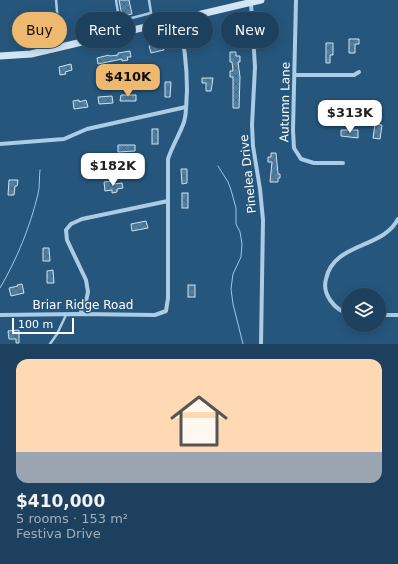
<!DOCTYPE html>
<meta charset="utf-8">
<style>
body{margin:0;font-family:"DejaVu Sans",sans-serif;background:#294b66;color:#f1f3f6;height:100vh;display:flex;flex-direction:column;font-size:15px;white-space:nowrap}
*{box-sizing:border-box;margin:0}
p{font-size:13px;color:#a0afbc}
.icon{flex:none;width:22px;height:22px;fill:none;stroke:currentColor;stroke-width:2;stroke-linecap:round;stroke-linejoin:round}
.map{position:relative;height:344px;overflow:hidden}
.sheet{display:flex;flex-direction:column;background:#1c405d;flex:1}
.sheet>*{flex:none}
.top-card{position:absolute;left:12px;top:12px;width:374px;height:36px;display:flex;gap:8px}
.controls{position:absolute;left:342px;top:288px;display:grid;gap:8px}
.controls a{display:grid;place-items:center;width:44px;height:44px;border-radius:50%;background:#1c405d;box-shadow:0 2px 10px #0003,0 0 0 1px #3a5972;font-size:20px}
.scale{position:absolute;left:12px;bottom:10px;width:62px;box-sizing:border-box;padding-left:4px;border:2px solid #fff;border-top:0;font-size:11px;line-height:14px;white-space:nowrap;color:#fff;-webkit-text-stroke:3px #26567c;paint-order:stroke}
.price{position:absolute;translate:-50% -34px;padding:0 9px;border-radius:8px;background:#fff;color:#222;font-size:13px;line-height:26px;filter:drop-shadow(0 1px 2px #0008)}
.price::after{content:'';position:absolute;left:50%;top:24px;width:12px;height:9px;margin-left:-6px;background:inherit;clip-path:polygon(0 0,100% 0,50% 100%)}
.price.active{background:#eeb96f;color:#111}
ul{padding:0;list-style:none}
li{display:grid;align-content:center;gap:8px;height:212px;padding:0 16px}
li+li{border-top:1px solid #3a5972}
li span{display:grid;place-items:center;height:124px;border-radius:12px;color:#555}
li>.icon{margin-inline-start:auto}
span .icon{width:72px;height:72px;fill:#fffc;stroke-width:1}
li b{font-size:17px}
.tag{padding:0 14px;border-radius:18px;background:#1c405d;box-shadow:0 2px 10px #0003,0 0 0 1px #3a5972;font-size:14px;line-height:36px}
.tag.active{background:#eeb96f;color:#111}
.map>svg:first-child{display:block}
</style>
<div class="map">
<svg width="398" height="344" viewBox="0 0 398 344">
<defs>
<pattern id="building-cross-hatch" width="8" height="8" patternUnits="userSpaceOnUse"><rect width="8" height="8" fill="#4e80a5"/><path d="M0 0l8 8M0 8l8-8" fill="none" stroke="#4d697d"/></pattern>
</defs>
<rect width="100%" height="100%" fill="#26567c"/>
<g fill="none" stroke-linecap="round" stroke-linejoin="round">
<g stroke="#9fc8e5" stroke-width="1">
<path d="M218 166 228 182 231 190 236 208V224L240 232 242 244 241 257 233 274 231 289 233 304 243 344"/>
<path d="M0 288C17 259 30 227 38 194 40 187 39 177 40 170"/>
</g>
</g>
<g fill="url(#building-cross-hatch)" stroke="#cde4f4">
<path d="M119 0H129L132 14 122 16Z"/>
<path d="M227 30 234 31 235 44H231V41H227Z"/>
<path d="M349 39H359V44H355V53H349Z"/>
<path d="M326 43H333V55H330V63H326Z"/>
<path d="M155 44V46L163 44 164 50 151 53 149 46Z"/>
<path d="M130 51 131 57H127L128 60 122 61V59L98 64 97 58 109 55 110 56 118 55V53Z"/>
<path d="M230 52H236V56H240V62H238L240 77 239 108H233V77H230V71H233L232 62H230Z"/>
<path d="M71 64 72 70 65 72 66 74 60 75 59 67Z"/>
<path d="M202 78H213L211 91H206V83H202Z"/>
<path d="M165 82H171L170 97H165Z"/>
<path d="M121 95H136V101H120Z"/>
<path d="M112 96 113 103 99 104 98 97Z"/>
<path d="M79 100V102L86 100 88 107 74 109 73 101Z"/>
<path d="M375 124 382 125 380 139 373 138Z"/>
<rect x="152" y="129" width="6" height="15"/>
<path d="M341 130H358V138L341 136Z"/>
<path d="M118 145H135V151L118 152Z"/>
<path d="M271 153H276L278 174H280V178H278V182H270L272 162H268V157H271Z"/>
<path d="M181 169H187V183L182 184Z"/>
<path d="M9 180H18L17 186H15L14 195H8Z"/>
<path d="M113 181 114 184 122 183 123 188 117 189V192L112 193V190L105 191 104 182Z"/>
<rect x="182" y="193" width="6" height="15"/>
<path d="M146 221 148 228 132 231 131 224Z"/>
<path d="M43 248H49L50 261H43Z"/>
<path d="M53 270 54 283H47V271Z"/>
<path d="M22 284 24 293 11 296 9 288 18 286 17 285Z"/>
<rect x="188" y="285" width="7" height="12"/>
<path d="M19 330V343H16V339H9L8 331Z"/>
</g>
<g fill="none" stroke-linecap="round" stroke-linejoin="round">
<g stroke="#aacce5" stroke-width="2.5">
<path d="M56 0 60 45"/>
<path d="M116 0 121 31"/>
<path d="M149 0 153 25"/>
<path d="M120 21 151 13"/>
<path d="M50 344 57 334 66 315"/>
</g>
<g stroke="#aacce5" stroke-width="4">
<path d="M296 0 293 130 294 148 301 159 314 163H343"/>
<path d="M251 3 255 67 252 125 253 146 260 189 263 220 261 344"/>
<path d="M295 75H354L359 72"/>
<path d="M0 144 64 139 87 129 186 107"/>
<path d="M349 313C340 312 335 307 330 300 326 294 324 286 326 279 334 242 383 249 398 219"/>
<path d="M80 314 86 301 88 292 86 280 67 240 66 230 71 224 82 219 168 201"/>
<path d="M0 315 80 314 155 315 166 311 168 298V159C172 146 180 134 184 122 187 112 186 101 187 91 187 66 185 44 178 20"/>
<path d="M379 315H398"/>
</g>
<path stroke="#d3e6f5" stroke-width="7" d="M0 56 31 54 261 0"/>
</g>
<g text-anchor="middle" stroke-width="3" stroke-linejoin="round" paint-order="stroke">
<g font-size="12" fill="#fff" stroke="#26567c">
<text transform="translate(285 102) rotate(-89)" y="4">Autumn Lane</text>
<text transform="translate(248 174) rotate(-96)" y="4">Pinelea Drive</text>
<text x="83" y="309">Briar Ridge Road</text>
</g>
</g>
</svg>
<div class="controls">
<a><svg class="icon" aria-label="layers" viewBox="0 0 24 24"><path d="M12 4l9 5-9 5-9-5zM3 14l9 5 9-5"/></svg></a>
</div>
<div class="scale">100 m</div>
<b class="price active" style="left:128px;top:98px">$410K</b>
<b class="price" style="left:350px;top:134px">$313K</b>
<b class="price" style="left:113px;top:187px">$182K</b>
<div class="top-card">
<a class="tag active">Buy</a>
<a class="tag">Rent</a>
<a class="tag">Filters</a>
<a class="tag">New</a>
</div>
</div>
<section class="sheet">
<ul>
<li><span style="background:linear-gradient(#ffd9b3 75%,#9aa5b1 0)"><svg class="icon" aria-label="home" viewBox="0 0 24 24"><path d="M3 11l9-7 9 7M6 9v11h12V9"/></svg></span><div><b>$410,000</b><p>5 rooms · 153 m²</p><p>Festiva Drive</p></div></li>
</ul>
</section>
